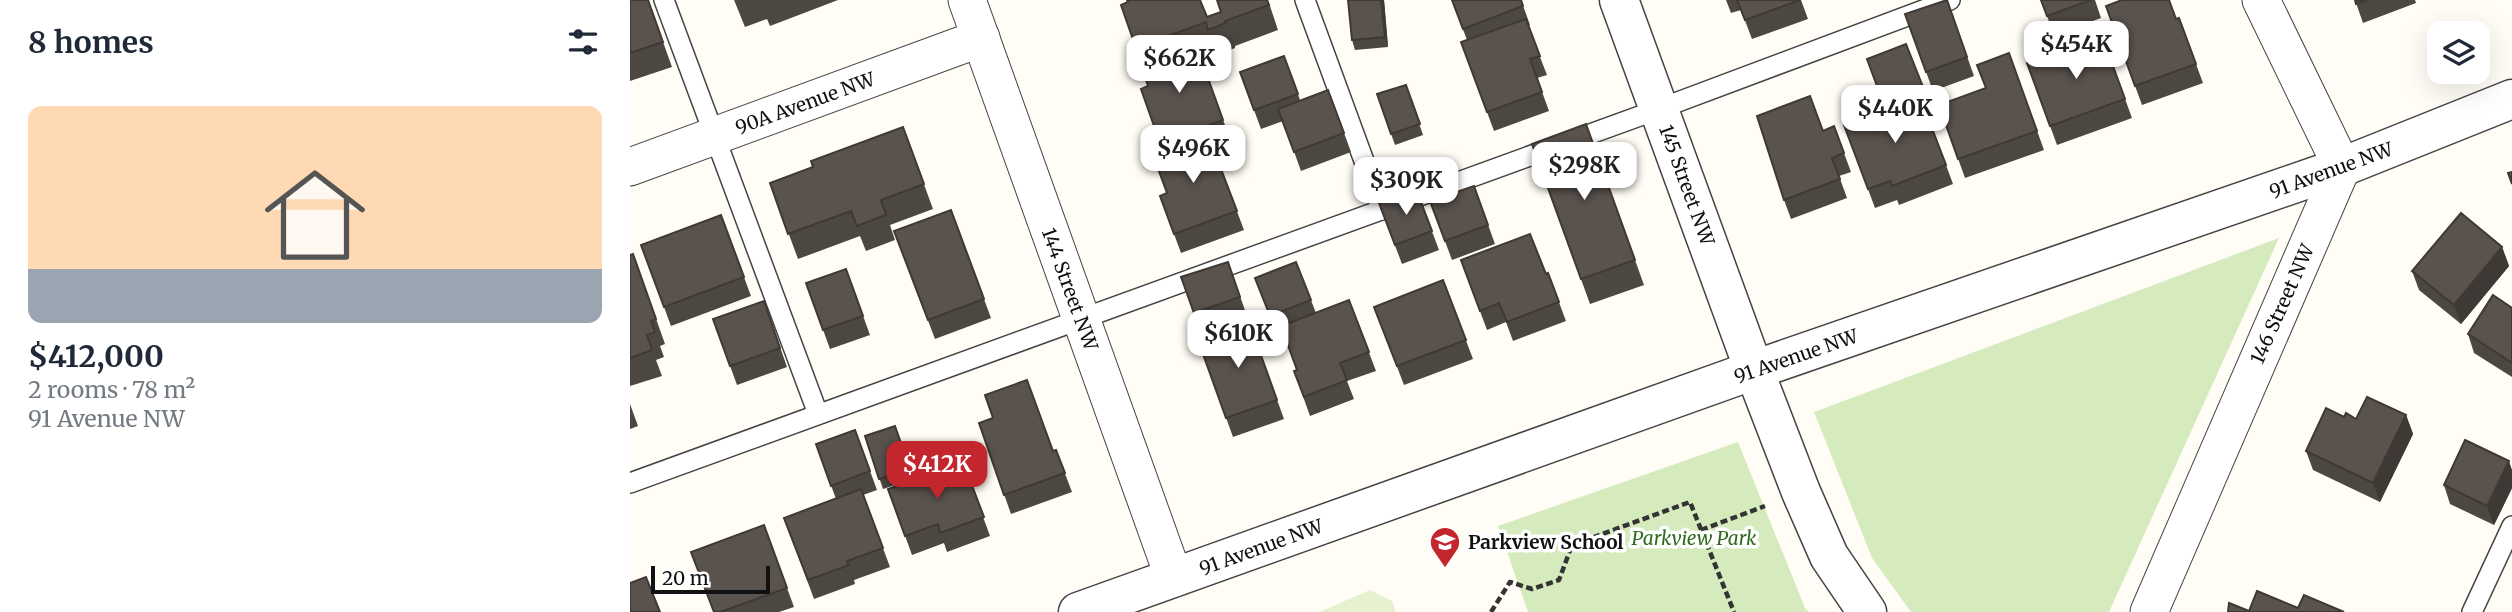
<!DOCTYPE html>
<meta charset="utf-8">
<style>
body{margin:0;font-family:Merriweather,serif;background:#f6f6f7;color:#1f2937;height:100vh;display:flex;flex-direction:column;font-size:26px;white-space:nowrap}
*{box-sizing:border-box;margin:0}
p{font-size:23px;color:#747a83}
.icon{flex:none;width:38px;height:38px;fill:none;stroke:currentColor;stroke-width:2;stroke-linecap:round;stroke-linejoin:round}
.map{position:relative;flex:1;overflow:hidden}
.sheet{display:flex;flex-direction:column;background:#fff;width:630px}
.sheet>*{flex:none}
.buttons{position:absolute;left:1797px;top:21px;display:grid;gap:14px}
.buttons a{display:grid;place-items:center;width:63px;height:63px;border-radius:14px;background:#fff;box-shadow:0 7px 28px #0002;font-size:35px}
.scale{position:absolute;left:21px;bottom:18px;width:119px;box-sizing:border-box;padding-left:7px;border:4px solid #111;border-top:0;font-size:19px;line-height:24px;white-space:nowrap;color:#111;-webkit-text-stroke:5px #fff;paint-order:stroke}
.price{position:absolute;translate:-50% -60px;padding:0 16px;border-radius:14px;background:#fff;color:#222;font-size:23px;line-height:46px;filter:drop-shadow(0 2px 4px #0008)}
.price::after{content:'';position:absolute;left:50%;top:42px;width:21px;height:16px;margin-left:-10px;background:inherit;clip-path:polygon(0 0,100% 0,50% 100%)}
.price.current{background:#c4262e;color:#fff}
ul{padding:0;list-style:none}
li{display:grid;align-content:center;gap:14px;height:371px;padding:0 28px}
li+li{border-top:2px solid #e0e1e3}
li span{display:grid;place-items:center;height:217px;border-radius:14px;color:#555}
li>.icon{margin-inline-start:auto}
span .icon{width:126px;height:126px;fill:#fffc;stroke-width:1}
li b{font-size:30px}
h2{display:flex;justify-content:space-between;align-items:center;height:84px;padding:0 28px;font-size:30px}
main{display:flex;flex:1;min-height:0}
.map>svg:first-child{display:block}
</style>
<main>
<section class="sheet">
<h2>8 homes<svg class="icon" aria-label="filters" viewBox="0 0 24 24"><path d="M4 7h16M4 17h16"/><circle cx="9" cy="7" r="2"/><circle cx="15" cy="17" r="2"/></svg></h2>
<ul>
<li><span style="background:linear-gradient(#ffd9b3 75%,#9aa5b1 0)"><svg class="icon" aria-label="home" viewBox="0 0 24 24"><path d="M3 11l9-7 9 7M6 9v11h12V9"/></svg></span><div><b>$412,000</b><p>2 rooms · 78 m²</p><p>91 Avenue NW</p></div></li>
</ul>
</section>
<div class="map">
<svg width="1882" height="612" viewBox="0 0 1882 612">
<rect width="100%" height="100%" fill="#fffdf5"/>
<g fill="#d5ebbd">
<path d="M1649 238 1479 612H1281L1242 558 1184 412Z"/>
<path d="M1108 442 1175 608 1179 612H898L868 526Z"/>
</g>
<path fill="#e6f2cf" d="M740 590 762 601 766 612H689Z"/>
<g fill="none" stroke-linecap="round" stroke-linejoin="round">
<g stroke="#444" stroke-width="22">
<g id="service">
<path d="M34 0 188 414"/>
<path d="M675 0 752 210"/>
<path d="M0 483 1029 109 1320 0"/>
<path d="M1842 612 1882 526"/>
</g>
</g>
<g stroke="#444" stroke-width="39">
<g id="minor">
<path d="M337 0 544 578"/>
<path d="M0 167 351 38"/>
<path d="M1519 612 1712 167 1631 0"/>
</g>
</g>
<g stroke="#444" stroke-width="41">
<g id="tertiary">
<path d="M989 0 1124 370 1171 492 1199 556 1237 612"/>
<path d="M448 612 1124 370 1712 167 1882 99"/>
</g>
</g>
<g stroke="#333" stroke-width="4.5" stroke-dasharray="7 3.5" stroke-linecap="butt">
<path d="M1071 530 1135 506"/>
<path d="M861 612 880 582 902 589 929 580 942 545 1060 502 1104 612"/>
</g>
<use href="#service" stroke="#fff" stroke-width="19"/>
<use href="#minor" stroke="#fff" stroke-width="37"/>
<use href="#tertiary" stroke="#fff" stroke-width="38"/>
</g>
<g fill="#4d4742">
<path d="M0 0H18L42 67 0 81Z"/>
<path d="M104 0H208L140 26 137 19 115 27Z"/>
<path d="M638 0 648 30 605 46V48L587 55 585 47 569 53 600 139 582 145 614 230 551 253 530 196 537 193 533 151 511 89 518 86 512 64 491 5 498 2 577 17Z"/>
<path d="M718 0H754L758 47 725 50 722 40Z"/>
<path d="M822 0H891L900 25 898 26 917 75 907 78 919 111 864 131 831 42 837 40Z"/>
<path d="M1096 0H1171L1178 19 1122 39 1111 10 1101 13Z"/>
<path d="M1317 0 1344 76 1303 91 1275 14Z"/>
<path d="M1411 0H1465L1471 18 1424 35Z"/>
<path d="M1725 0H1785L1786 3 1733 23Z"/>
<path d="M1476 6 1546 19 1549 18 1573 83 1512 105Z"/>
<path d="M1472 36 1502 118 1427 145 1397 63Z"/>
<path d="M1379 53 1414 150 1335 178 1309 105 1356 88Z"/>
<path d="M654 56 670 100 698 90 721 152 671 171 653 121 631 129 610 72Z"/>
<path d="M1237 59 1293 87 1300 106 1295 108 1323 184 1269 205 1267 200 1245 208 1214 125 1256 109Z"/>
<path d="M776 85 793 135 765 145 747 94Z"/>
<path d="M956 124 1014 285 960 304 902 144Z"/>
<path d="M1204 126 1221 172 1209 176 1217 198 1161 219 1154 200 1193 131Z"/>
<path d="M273 127 303 209 260 225 265 240 236 251 230 236 168 259 140 183 183 167Z"/>
<path d="M844 186 865 244 822 260 800 201Z"/>
<path d="M786 189 809 250 772 264 749 203Z"/>
<path d="M321 210 361 318 305 339 264 231Z"/>
<path d="M91 215 121 296 41 326 11 245Z"/>
<path d="M1872 247 1879 266 1831 324 1789 290 1782 271Z"/>
<path d="M3 254 35 344 30 346 34 357 26 360 32 376 0 386V255Z"/>
<path d="M831 260 916 274 918 273 936 321 883 341 876 322 857 330Z"/>
<path d="M598 262 617 316 570 332 551 277Z"/>
<path d="M666 262 686 313 719 300 746 371 717 381 724 399 680 416 664 371 667 370 653 332 647 335 625 278Z"/>
<path d="M216 269 240 335 200 349 176 283Z"/>
<path d="M813 280 843 359 774 385 744 307Z"/>
<path d="M134 301 157 367 107 385 83 319Z"/>
<path d="M1882 308V377L1844 353 1838 334Z"/>
<path d="M619 322 654 419 603 437 568 340Z"/>
<path d="M0 404 8 426 0 429Z"/>
<path d="M1776 415 1783 434 1750 502 1683 470 1676 451 1714 417 1726 419Z"/>
<path d="M349 423 423 451 426 450 442 492 381 514Z"/>
<path d="M265 426 283 479 253 489 235 436Z"/>
<path d="M225 430 247 490 233 495 260 567 224 580 225 584 184 599 154 518 206 499 186 444Z"/>
<path d="M333 462 360 536 317 552 314 543 282 555 258 489Z"/>
<path d="M1882 470V488L1864 525 1820 504 1814 485Z"/>
<path d="M134 525 164 607 149 612H84Z"/>
</g>
<g fill="#3f3936">
<path d="M751 0H754L758 47 755 37Z"/>
<path d="M1872 247 1879 266 1831 324 1824 305Z"/>
<path d="M1776 415 1783 434 1750 502 1743 483Z"/>
<path d="M1879 461 1882 470V488L1864 525 1857 506Z"/>
</g>
<g fill="#5a524d" stroke="#3f3936" stroke-width="2">
<path d="M0 0H18L33 42 0 53Z"/>
<path d="M497 0H570L577 17 591 12 587 0H637L639 5 595 21 596 23 578 30 576 22 519 43 520 45 507 51 491 5 498 2Z"/>
<path d="M718 0H751L755 37 722 40Z"/>
<path d="M822 0H891L893 6 833 29Z"/>
<path d="M1107 0H1170L1115 20Z"/>
<path d="M1317 0 1337 57 1296 72 1275 14Z"/>
<path d="M1411 0H1461L1417 16Z"/>
<path d="M1492 0H1539L1546 19 1549 18 1566 64 1505 86 1476 6Z"/>
<path d="M1725 0H1737L1726 4Z"/>
<path d="M896 19 910 56 900 59 912 92 857 112 831 42Z"/>
<path d="M1472 36 1495 99 1420 126 1397 63Z"/>
<path d="M1276 44 1293 87 1253 102 1237 59Z"/>
<path d="M566 45 593 120 530 143 511 89 518 86 511 65Z"/>
<path d="M1379 53 1407 131 1328 159 1309 105 1356 88 1347 65Z"/>
<path d="M654 56 668 94 624 110 610 72Z"/>
<path d="M776 85 790 124 761 134 747 94Z"/>
<path d="M698 90 714 133 664 152 648 109Z"/>
<path d="M1180 96 1193 131 1204 126 1214 153 1202 158 1210 179 1154 200 1127 116Z"/>
<path d="M1290 97 1316 165 1262 186 1260 181 1238 189 1214 125Z"/>
<path d="M956 124 1005 260 951 279 902 144Z"/>
<path d="M273 127 294 184 251 200 256 215 227 226 221 211 158 234 140 183 183 167 181 161Z"/>
<path d="M578 135 607 211 544 234 530 196 537 193 523 155Z"/>
<path d="M1882 172V184L1878 173Z"/>
<path d="M844 186 858 225 815 241 800 201Z"/>
<path d="M786 189 802 231 765 245 749 203Z"/>
<path d="M321 210 354 299 298 320 264 231Z"/>
<path d="M1831 213 1872 247 1824 305 1782 271Z"/>
<path d="M91 215 114 277 34 307 11 245Z"/>
<path d="M900 234 916 274 918 273 929 302 877 322 869 303 850 311 831 260Z"/>
<path d="M3 254 26 319 21 321 25 332 17 335 22 350 0 358V255Z"/>
<path d="M598 262 610 297 564 313 551 277Z"/>
<path d="M666 262 681 300 640 316 625 278Z"/>
<path d="M216 269 233 316 193 330 176 283Z"/>
<path d="M813 280 836 340 767 366 744 307Z"/>
<path d="M1863 295 1882 308V363L1838 334Z"/>
<path d="M719 300 739 352 710 363 717 380 674 397 664 371 667 370 651 326Z"/>
<path d="M134 301 150 348 100 366 83 319Z"/>
<path d="M619 322 647 400 596 418 568 340Z"/>
<path d="M397 380 423 451 426 450 435 473 374 495 349 423 363 418 355 395Z"/>
<path d="M1737 397 1776 415 1743 483 1676 451 1696 408 1714 417 1716 413 1726 419Z"/>
<path d="M265 426 280 469 249 479 235 436Z"/>
<path d="M225 430 240 471 201 486 186 444Z"/>
<path d="M1835 440 1879 461 1857 506 1814 485Z"/>
<path d="M333 462 354 517 310 533 308 524 275 536 258 489Z"/>
<path d="M231 489 253 548 217 561 219 565 178 580 154 518Z"/>
<path d="M134 525 157 588 90 612H84L61 552Z"/>
<path d="M16 577 30 612H0V583Z"/>
<path d="M1627 591 1668 608 1674 595 1714 612H1598L1599 603 1619 611Z"/>
</g>
<defs>
<g id="school-pin" transform="scale(1.575)"><path d="M0 17L-7.5 6A9.5 9.5 0 1 1 7.5 6Z" fill="#c4262e" stroke="#fff"/><path d="M0-5L7-2L0 1L-7-2ZM-4 1L0 2.5L4 1V4Q0 6-4 4Z" fill="#fff"/></g>
</defs>
<g fill-rule="evenodd">
<use href="#school-pin" x="815" y="542"/>
</g>
<g text-anchor="middle" stroke-width="7" stroke-linejoin="round" paint-order="stroke">
<g font-size="19" fill="#111" stroke="#fff">
<text transform="translate(175 103) rotate(-20)" y="7">90A Avenue NW</text>
<text transform="translate(1701 170) rotate(-20)" y="7">91 Avenue NW</text>
<text transform="translate(1057 185) rotate(70)" y="7">145 Street NW</text>
<text transform="translate(440 289) rotate(70)" y="7">144 Street NW</text>
<text transform="translate(1652 304) rotate(-66)" y="7">146 Street NW</text>
<text transform="translate(1166 356) rotate(-19)" y="7">91 Avenue NW</text>
<text transform="translate(631 547) rotate(-20)" y="7">91 Avenue NW</text>
</g>
<g font-size="19" font-style="italic" fill="#2f6b1f" stroke="#fff">
<text x="1064" y="545">Parkview Park</text>
</g>
<g font-size="19" font-weight="bold" fill="#111" stroke="#fff" text-anchor="start">
<text x="838" y="549">Parkview School</text>
</g>
</g>
</svg>
<div class="buttons">
<a><svg class="icon" aria-label="layers" viewBox="0 0 24 24"><path d="M12 4l9 5-9 5-9-5zM3 14l9 5 9-5"/></svg></a>
</div>
<div class="scale">20 m</div>
<b class="price" style="left:1446px;top:81px">$454K</b>
<b class="price" style="left:549px;top:95px">$662K</b>
<b class="price" style="left:1265px;top:145px">$440K</b>
<b class="price" style="left:563px;top:185px">$496K</b>
<b class="price" style="left:954px;top:202px">$298K</b>
<b class="price" style="left:776px;top:217px">$309K</b>
<b class="price" style="left:608px;top:370px">$610K</b>
<b class="price current" style="left:307px;top:501px">$412K</b>
</div>
</main>
